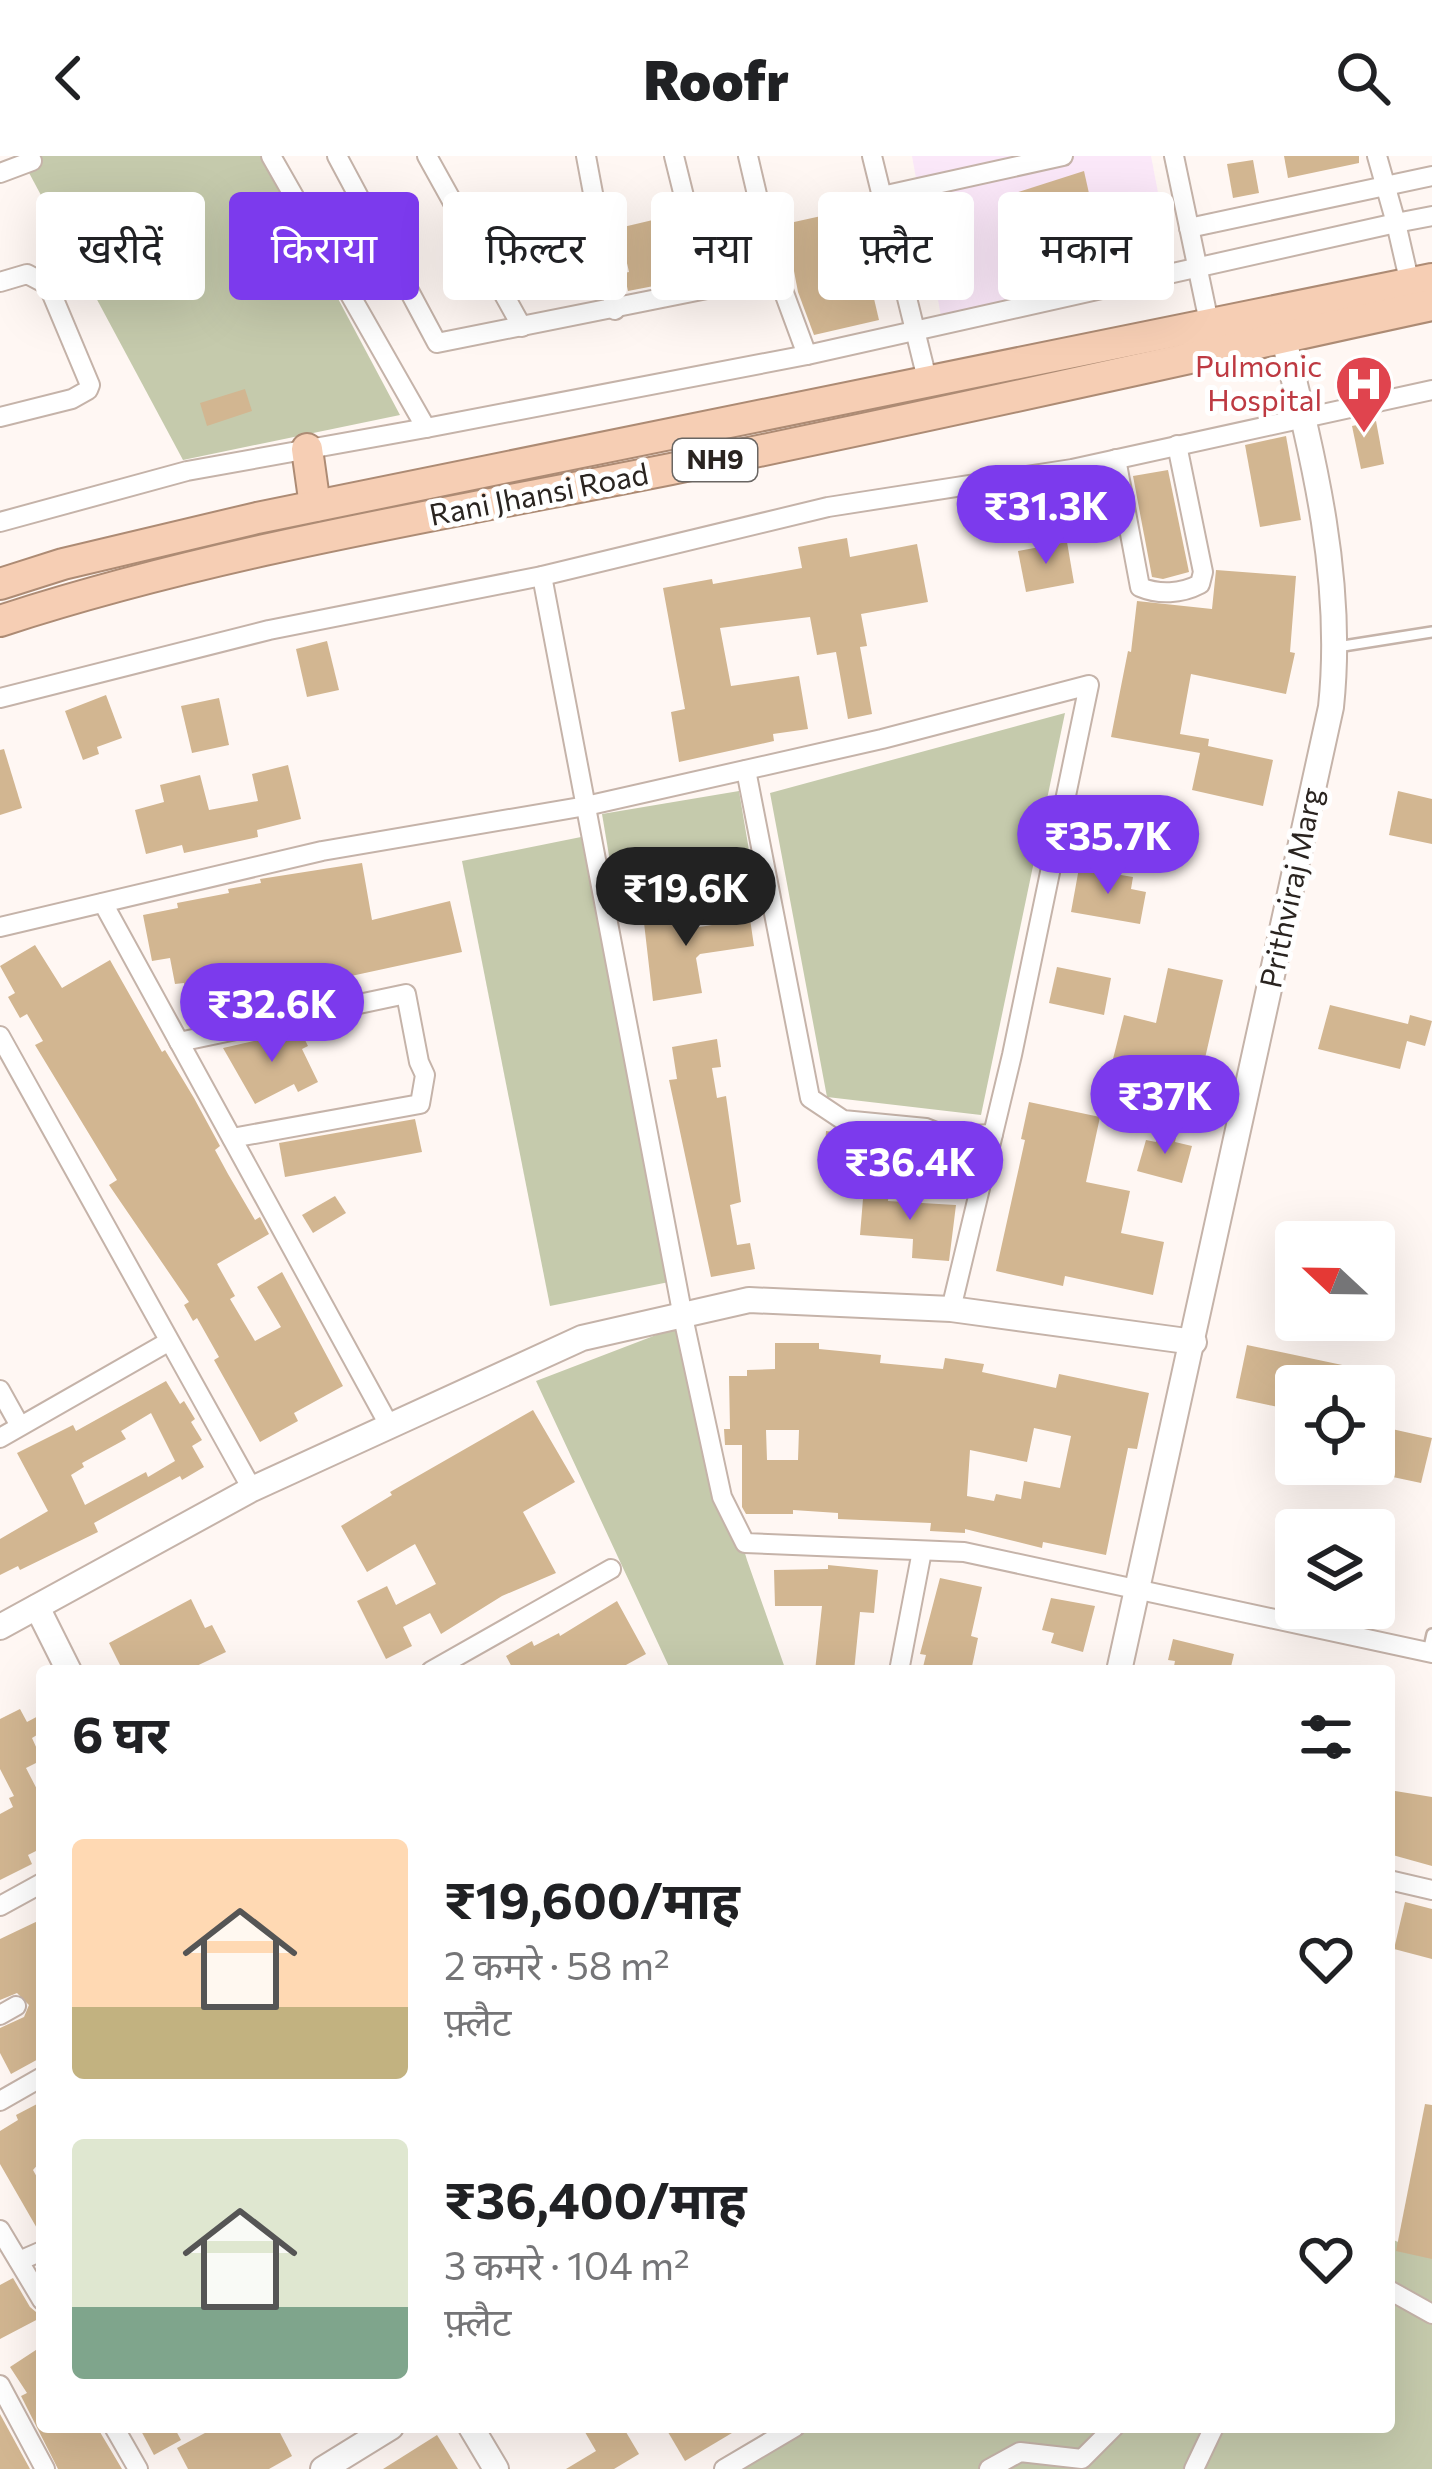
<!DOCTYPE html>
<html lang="hi">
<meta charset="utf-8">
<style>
body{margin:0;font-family:Commissioner,"Noto Sans Devanagari",sans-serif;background:#f2f2f2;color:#202124;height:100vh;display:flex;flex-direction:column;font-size:45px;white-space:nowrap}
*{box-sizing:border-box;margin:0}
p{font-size:39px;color:#757577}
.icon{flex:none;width:66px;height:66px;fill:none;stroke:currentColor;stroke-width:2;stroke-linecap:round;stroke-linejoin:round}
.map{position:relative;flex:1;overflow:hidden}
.drawer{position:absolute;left:36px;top:1509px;width:1359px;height:768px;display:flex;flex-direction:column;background:#fff;border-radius:12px;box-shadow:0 12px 48px #0002}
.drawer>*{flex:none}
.guide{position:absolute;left:36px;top:36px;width:1362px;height:108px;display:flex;gap:24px}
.needle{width:78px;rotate:292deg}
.fabs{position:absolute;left:1275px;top:1065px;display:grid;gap:24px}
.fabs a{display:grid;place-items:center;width:120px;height:120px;border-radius:12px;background:#fff;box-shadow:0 12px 48px #0002;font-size:60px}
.price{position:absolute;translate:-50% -102px;padding:0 27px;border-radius:42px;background:#7c3aed;color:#fff;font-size:39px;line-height:78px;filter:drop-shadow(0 3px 6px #0008)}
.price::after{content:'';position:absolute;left:50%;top:72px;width:36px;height:27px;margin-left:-18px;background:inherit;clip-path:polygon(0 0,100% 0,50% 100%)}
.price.current{background:#222;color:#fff}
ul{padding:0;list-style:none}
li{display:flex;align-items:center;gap:36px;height:300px;padding:0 36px}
li span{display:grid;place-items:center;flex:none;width:336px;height:240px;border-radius:12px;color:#555}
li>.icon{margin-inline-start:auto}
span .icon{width:144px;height:144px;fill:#fffc;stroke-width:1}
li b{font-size:51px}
h2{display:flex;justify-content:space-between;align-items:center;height:144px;padding:0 36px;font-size:51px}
.chip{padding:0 42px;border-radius:12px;background:#fff;box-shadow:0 12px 48px #0002;font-size:42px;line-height:108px}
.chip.current{background:#7c3aed;color:#fff}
header{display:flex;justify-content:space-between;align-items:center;height:156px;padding:0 36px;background:#fff;font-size:54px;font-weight:800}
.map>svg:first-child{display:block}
</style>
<header><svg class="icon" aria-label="back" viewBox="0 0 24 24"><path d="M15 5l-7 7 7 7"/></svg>Roofr<svg class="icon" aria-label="search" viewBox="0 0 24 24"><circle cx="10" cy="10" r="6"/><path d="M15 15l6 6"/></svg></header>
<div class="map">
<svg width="1432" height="2313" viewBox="0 0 1432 2313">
<rect width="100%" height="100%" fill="#fff7f3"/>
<path fill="#fbe8f9" d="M912 0H1151L1173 115 942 166Z"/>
<g fill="#c5caac">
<path d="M20 0H262L400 259 183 304Z"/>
<path d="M1065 557 981 959 827 941 770 637Z"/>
<path d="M739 635 755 730 618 753 602 658Z"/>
<path d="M581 681 669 1126 550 1150 462 705Z"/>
<path d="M677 1171 747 1404 786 1515H671L536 1225Z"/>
<path d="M1389 2082 1432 2101V2313H727L794 2271H1389Z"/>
</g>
<g fill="#d2b691" fill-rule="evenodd">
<path d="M1284 0H1359V7L1288 22Z"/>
<path d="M1253 4 1259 37 1233 42 1227 8Z"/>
<path d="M1084 15 1107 118 1017 129 1000 42Z"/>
<path d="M853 53 879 164 814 179 798 136 785 68Z"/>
<path d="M674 59 690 123 628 135 624 117 629 116 619 72Z"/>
<path d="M245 233 252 255 207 270 200 247Z"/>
<path d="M1376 265 1384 308 1361 313 1352 270Z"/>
<path d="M1286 280 1301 364 1260 371 1245 289Z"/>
<path d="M1168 314 1189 416 1163 423 1152 421 1133 320Z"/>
<path d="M847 382 850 401 917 388 928 446 861 458 867 490 860 491 872 558 848 563 836 496 817 499 810 461 720 472 731 530 799 520 808 573 773 578 774 585 679 606 671 556 685 553 663 432 712 423 713 428 802 412 798 391Z"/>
<path d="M1067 386 1074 427 1026 436 1018 395Z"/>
<path d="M1216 414 1296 420 1290 496 1295 497 1286 538 1191 518 1180 578 1209 583 1208 590 1273 604 1263 650 1192 634 1200 597 1111 581 1128 495 1131 496 1137 445 1212 453Z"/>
<path d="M327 485 339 534 307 541 296 493Z"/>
<path d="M106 539 122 582 97 591 99 598 83 604 65 555Z"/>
<path d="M219 542 229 589 192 597 181 550Z"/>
<path d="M4 593 22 652 0 659V594Z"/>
<path d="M288 609 301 663 257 674 258 681 184 697 182 689 146 698 135 654 164 646 160 629 200 619 209 654 258 645 252 618Z"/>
<path d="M1398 635 1432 643V688L1389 679Z"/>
<path d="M362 707 372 764 450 745 462 796 189 855 184 827 175 828 170 802 152 805 143 759 178 752 177 747 229 737 228 733 261 727 260 723Z"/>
<path d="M1079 712 1133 721 1131 733 1146 736 1140 768 1071 756Z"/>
<path d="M690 750 693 772 750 763 754 790 700 798 696 802 702 837 653 845 643 758Z"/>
<path d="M35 789 62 832 110 804 162 896 165 894 194 942 220 990 215 994 228 1018 255 1064 260 1061 269 1078 217 1108 235 1140 230 1143 255 1185 281 1171 257 1131 282 1116 343 1230 294 1257 298 1265 260 1286 214 1204 219 1201 197 1162 193 1165 184 1149 189 1146 109 1029 117 1024 35 889 43 885 27 858 20 862 8 841 15 837 0 810Z"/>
<path d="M1057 811 1111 822 1104 859 1049 847Z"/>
<path d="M1168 812 1223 824 1200 924 1113 903 1124 859 1156 867Z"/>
<path d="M1330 849 1408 868 1410 859 1432 865 1425 890 1407 885 1400 913 1318 893Z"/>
<path d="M293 876H301L308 890 302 893 318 926 298 936 294 928 255 948 223 892Z"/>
<path d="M717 883 721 911 712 912 717 942 726 940 741 1046 730 1049 737 1089 750 1087 755 1113 711 1121 669 924 677 923 672 891Z"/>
<path d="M1029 946 1100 961 1086 1026 1130 1035 1121 1077 1164 1086 1153 1139 1065 1120 1063 1130 996 1115 1025 984 1021 983Z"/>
<path d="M415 963 422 996 285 1021 279 987Z"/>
<path d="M1160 973 1177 977 1175 986 1192 990 1182 1027 1137 1015 1146 984 1156 986Z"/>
<path d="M826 975 853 978 850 1021 823 1020Z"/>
<path d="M864 1031 889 1033 888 1045 956 1049 949 1105 912 1102 913 1083 860 1079Z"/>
<path d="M335 1040 346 1057 313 1077 302 1059Z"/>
<path d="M775 1187H819V1193L881 1199 880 1207 943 1213 945 1202 984 1208 982 1216 1056 1232 1059 1218 1149 1237 1137 1293 1128 1292 1106 1399 1043 1386 1042 1392 965 1373V1377L930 1375 931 1367 838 1363V1357L793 1354V1358H746L742 1351V1289H725L724 1273H730L729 1220H747V1214L775 1213ZM1034 1272 1071 1280 1060 1332 1024 1325 1021 1343 996 1338 994 1345 967 1340 970 1294 1027 1306ZM766 1274H799L798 1304H767Z"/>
<path d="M1247 1189 1347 1210 1343 1230H1296V1255L1236 1242Z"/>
<path d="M166 1225 180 1248 184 1245 195 1263 191 1266 202 1284 192 1290 204 1311 182 1324 180 1320 94 1367 98 1376 20 1414 18 1410 0 1419V1383L48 1355 17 1297 73 1269 76 1275ZM151 1257 175 1305 148 1321 146 1316 85 1349 71 1319 84 1311 82 1307 126 1283 121 1275Z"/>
<path d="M533 1254 575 1326 523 1356 556 1417 502 1440 441 1478 430 1457 403 1471 412 1490 386 1503 357 1445 387 1430 396 1449 436 1428 415 1388 367 1416 341 1370 392 1339 390 1336Z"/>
<path d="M1374 1269 1432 1282 1421 1327 1374 1317Z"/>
<path d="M828 1409 878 1414 874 1457 860 1456 854 1515H815L822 1450H775L774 1414 828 1413Z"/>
<path d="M940 1422 982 1431 971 1480 978 1482 971 1515H922L926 1499 920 1498Z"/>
<path d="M1051 1442 1095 1450 1083 1496 1051 1487 1054 1477 1042 1474Z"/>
<path d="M191 1443 205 1472 212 1469 226 1496 186 1515H123L109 1487Z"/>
<path d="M617 1445 646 1498 615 1515H514L506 1500 532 1485 534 1490 559 1477 560 1480Z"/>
<path d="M1173 1483 1234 1498 1230 1515H1173L1175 1505 1168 1504Z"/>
<path d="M20 1553 27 1566 42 1558V1576L32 1582 42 1604 26 1612 42 1643V1692L28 1699 32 1708 0 1724V1658L13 1651 9 1642 14 1640 0 1613V1563Z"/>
<path d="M1389 1634 1432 1641V1710L1389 1698Z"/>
<path d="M1405 1746 1432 1753V1803L1394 1793Z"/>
<path d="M42 1763V1901L11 1918 0 1897V1872L24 1861 29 1849 17 1837 0 1844V1783Z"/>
<path d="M37 1948 42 1957V2004L33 2014 42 2030V2081L0 2008V1975L18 1964 16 1959Z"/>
<path d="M1425 1948 1432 1949V2103L1396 2095Z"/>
<path d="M13 2122 30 2151 42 2161 0 2183V2129Z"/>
<path d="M42 2190V2271H97L122 2313H58L21 2240 27 2237 10 2211Z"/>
<path d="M0 2258 30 2313H0Z"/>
<path d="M139 2271H174L181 2284 154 2299Z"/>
<path d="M216 2271H277L292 2300 269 2313H188L177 2292Z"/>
<path d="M582 2271H623L639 2298 614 2313H566L596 2295Z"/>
<path d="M665 2271H742L685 2305Z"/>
<path d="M437 2279 458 2313H383Z"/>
</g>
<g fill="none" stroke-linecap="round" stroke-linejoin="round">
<g stroke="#c5b3a9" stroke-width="14">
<g id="service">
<path d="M1337 491 1432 476"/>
<path d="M1428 1496 1432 1478"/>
</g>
</g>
<g stroke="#c5b3a9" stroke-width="22">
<g id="minor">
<path d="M337 0 437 187 707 133 773 107 748 0"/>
<path d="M427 0 522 171"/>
<path d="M586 0 615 154"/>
<path d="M674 0 707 133"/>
<path d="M872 0 928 227"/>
<path d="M1174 0 1210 171"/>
<path d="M1377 0 1396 67 1432 60"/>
<path d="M0 17 32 5"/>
<path d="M882 40 1063 0"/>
<path d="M1189 72 1432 20"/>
<path d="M0 126 27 118 48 129 90 229 88 234 72 243 0 261"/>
<path d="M807 199 1396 67 1410 128"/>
<path d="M426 272 807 199 773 107"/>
<path d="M1116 303 1140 431C1159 439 1181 438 1200 428L1203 416 1177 289"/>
<path d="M0 366 187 315 426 272 271 0"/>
<path d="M542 420 683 1161 722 1341 745 1387 964 1396 1432 1497"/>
<path d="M0 542 269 474 542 420 828 351 1072 313 1432 234"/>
<path d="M746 614 810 942 843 964 926 972 946 980 993 978"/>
<path d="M103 747 389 1269"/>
<path d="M0 771 322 695 586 650 882 583 1089 529 1012 899 951 1153"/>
<path d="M0 880 252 1333"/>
<path d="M179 886 406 838 419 906 425 919 420 948 232 982"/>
<path d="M0 1234 20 1270"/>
<path d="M0 1282 168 1186"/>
<path d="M431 1515 611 1413"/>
<path d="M899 1515 922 1395"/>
<path d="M1389 1724 1432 1734"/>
<path d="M0 1750 42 1727"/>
<path d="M0 1859 16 1850"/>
<path d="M0 1945 42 1921"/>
<path d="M0 2074 42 2144"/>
<path d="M19 2105 42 2095"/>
<path d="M1389 2134 1432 2158"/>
<path d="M0 2229 45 2313"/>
<path d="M114 2271 138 2313"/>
<path d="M724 2313 795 2271"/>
<path d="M989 2313 1020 2296 1082 2303 1114 2271"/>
<path d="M1194 2313 1214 2271"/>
</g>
</g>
<g stroke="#c5b3a9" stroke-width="28">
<g id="tertiary">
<path d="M37 1451 69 1515"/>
<path d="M0 1471 252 1333 582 1182 749 1144 951 1153 1194 1186"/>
<path d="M1119 1515 1331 551C1345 418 1311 292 1279 164"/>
<path d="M471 2271 496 2313"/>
<path d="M323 2313 391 2271"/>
</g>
</g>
<g stroke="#ad8b74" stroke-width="34">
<g id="trunk">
<path d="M307 293 315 350"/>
<path d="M0 428 63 408 257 362 1432 123"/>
<path d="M0 465C218 394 446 358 671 313 925 262 1178 204 1432 149"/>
</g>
</g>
<use href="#service" stroke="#fff" stroke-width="9"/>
<use href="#minor" stroke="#fff" stroke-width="18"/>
<use href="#tertiary" stroke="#fff" stroke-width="24"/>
<use href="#trunk" stroke="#f6ceb4" stroke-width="30"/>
</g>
<defs>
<g id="hospital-pin" transform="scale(3)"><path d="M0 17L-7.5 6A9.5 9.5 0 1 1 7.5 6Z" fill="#e0444e" stroke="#fff"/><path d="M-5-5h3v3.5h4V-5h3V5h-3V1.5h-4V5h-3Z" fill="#fff"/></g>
</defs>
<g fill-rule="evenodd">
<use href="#hospital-pin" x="1364" y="228"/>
</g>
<g text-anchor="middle" stroke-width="10" stroke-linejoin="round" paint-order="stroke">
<rect fill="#fff" stroke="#6a6663" stroke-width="3" x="673" y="283" width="84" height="42" rx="9"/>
<g font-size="27" font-weight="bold" fill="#2a2420">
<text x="715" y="313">NH9</text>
</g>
<g font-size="30" fill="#be3a42" stroke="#fff" text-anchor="end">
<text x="1322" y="221">Pulmonic<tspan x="1322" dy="34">Hospital</tspan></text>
</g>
<g font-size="30" fill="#2a2420" stroke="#fff">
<text transform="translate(539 339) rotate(-11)" y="10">Rani Jhansi Road</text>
<text transform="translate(1292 732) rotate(-78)" y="10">Prithviraj Marg</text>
</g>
</g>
</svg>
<div class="fabs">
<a><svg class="needle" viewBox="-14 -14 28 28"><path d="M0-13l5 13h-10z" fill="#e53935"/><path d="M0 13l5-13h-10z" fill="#757577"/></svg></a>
<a><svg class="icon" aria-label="locate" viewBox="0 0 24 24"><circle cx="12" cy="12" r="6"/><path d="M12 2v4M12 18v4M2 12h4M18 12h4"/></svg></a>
<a><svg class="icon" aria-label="layers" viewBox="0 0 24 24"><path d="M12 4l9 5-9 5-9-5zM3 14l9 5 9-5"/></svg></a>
</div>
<b class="price" style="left:1046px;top:411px">₹31.3K</b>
<b class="price" style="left:1108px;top:741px">₹35.7K</b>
<b class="price current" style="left:686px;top:793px">₹19.6K</b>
<b class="price" style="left:272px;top:909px">₹32.6K</b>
<b class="price" style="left:1165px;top:1001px">₹37K</b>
<b class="price" style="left:910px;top:1067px">₹36.4K</b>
<div class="guide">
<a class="chip">खरीदें</a>
<a class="chip current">किराया</a>
<a class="chip">फ़िल्टर</a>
<a class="chip">नया</a>
<a class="chip">फ़्लैट</a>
<a class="chip">मकान</a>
</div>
<section class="drawer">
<h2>6 घर<svg class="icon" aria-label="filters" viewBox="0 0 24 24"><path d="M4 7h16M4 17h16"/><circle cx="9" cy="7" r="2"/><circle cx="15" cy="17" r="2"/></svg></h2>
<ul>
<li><span style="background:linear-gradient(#ffd9b3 70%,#c2b280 0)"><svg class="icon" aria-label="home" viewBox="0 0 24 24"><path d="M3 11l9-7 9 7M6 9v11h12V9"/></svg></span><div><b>₹19,600/माह</b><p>2 कमरे · 58 m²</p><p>फ़्लैट</p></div><svg class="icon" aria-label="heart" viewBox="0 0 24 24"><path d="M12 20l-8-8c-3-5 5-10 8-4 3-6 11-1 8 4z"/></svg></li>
<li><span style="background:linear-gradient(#dfe7d0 70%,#7fa58c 0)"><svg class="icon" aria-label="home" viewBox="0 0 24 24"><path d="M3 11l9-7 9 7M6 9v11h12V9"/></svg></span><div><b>₹36,400/माह</b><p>3 कमरे · 104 m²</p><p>फ़्लैट</p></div><svg class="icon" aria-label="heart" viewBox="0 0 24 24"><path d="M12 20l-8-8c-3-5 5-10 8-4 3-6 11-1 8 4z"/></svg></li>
</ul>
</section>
</div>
